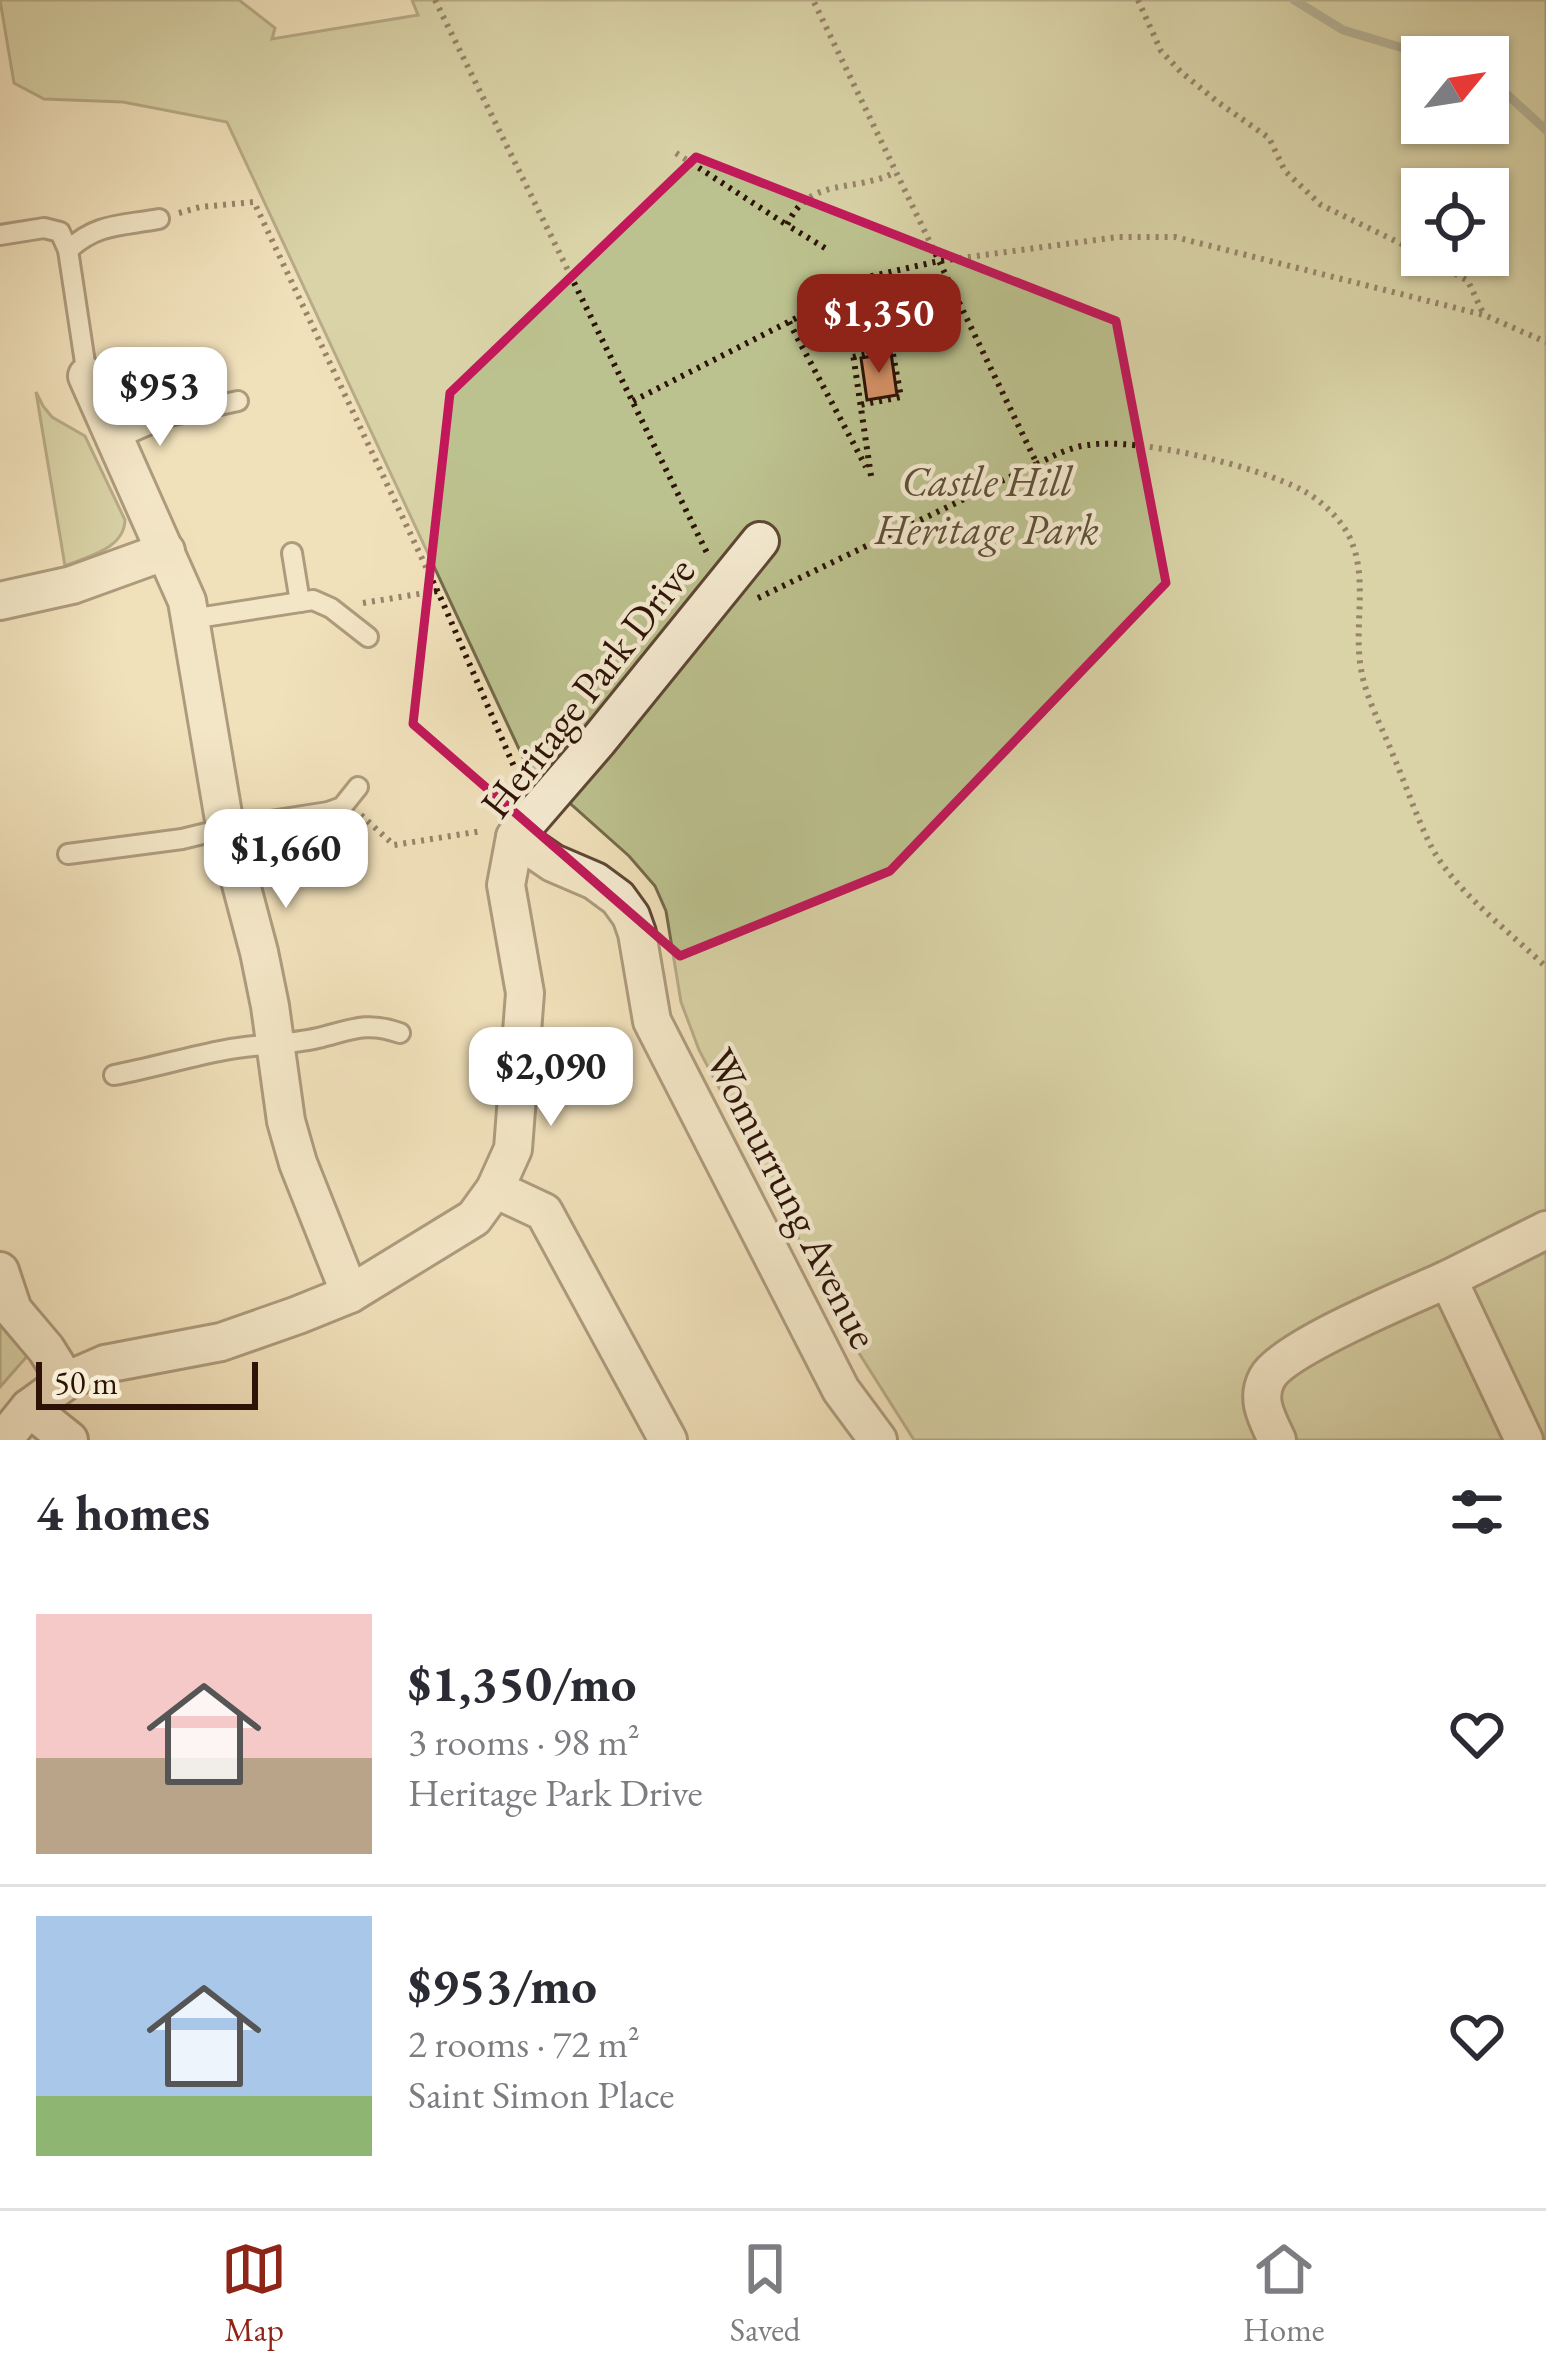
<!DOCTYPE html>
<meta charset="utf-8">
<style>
body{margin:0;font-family:"EB Garamond",serif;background:#f2f2f3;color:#2b2b33;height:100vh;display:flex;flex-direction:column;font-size:45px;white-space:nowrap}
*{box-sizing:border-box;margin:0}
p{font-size:39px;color:#7c7c81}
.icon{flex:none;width:66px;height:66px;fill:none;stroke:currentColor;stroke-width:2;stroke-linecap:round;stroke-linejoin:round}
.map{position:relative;height:1440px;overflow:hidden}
.details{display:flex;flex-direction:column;background:#fff;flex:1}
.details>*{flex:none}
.needle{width:78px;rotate:60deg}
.tools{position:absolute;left:1401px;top:36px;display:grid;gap:24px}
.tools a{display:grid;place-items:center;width:108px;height:108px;border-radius:0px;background:#fff;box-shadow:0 3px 9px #0004;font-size:60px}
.scale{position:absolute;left:36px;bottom:30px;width:222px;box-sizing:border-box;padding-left:12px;border:6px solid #2d1307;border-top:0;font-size:33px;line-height:42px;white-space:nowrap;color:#2d1307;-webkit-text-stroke:9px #f6ecd3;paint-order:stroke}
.price{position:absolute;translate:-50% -102px;padding:0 27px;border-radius:24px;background:#fff;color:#222;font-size:39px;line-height:78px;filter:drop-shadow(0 3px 6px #0008)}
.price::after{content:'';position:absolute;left:50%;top:72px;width:36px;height:27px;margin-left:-18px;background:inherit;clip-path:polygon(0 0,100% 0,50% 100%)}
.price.current{background:#8f2418;color:#fff}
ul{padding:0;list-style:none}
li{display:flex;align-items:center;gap:36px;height:300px;padding:0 36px}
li+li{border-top:3px solid #e1e1e2}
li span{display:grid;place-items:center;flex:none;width:336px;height:240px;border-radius:0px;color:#555}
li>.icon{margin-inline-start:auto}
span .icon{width:144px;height:144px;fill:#fffc;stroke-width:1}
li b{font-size:51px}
h2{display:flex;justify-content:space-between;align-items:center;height:144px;padding:0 36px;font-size:51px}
.dock{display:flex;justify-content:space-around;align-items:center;height:168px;border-top:3px solid #e1e1e2;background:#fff;font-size:33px;color:#7c7c81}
.dock a{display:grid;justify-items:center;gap:6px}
.dock .current{color:#8f2418}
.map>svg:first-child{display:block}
</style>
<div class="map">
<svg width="1546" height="1440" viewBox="0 0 1546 1440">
<rect width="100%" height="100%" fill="#f1e1bb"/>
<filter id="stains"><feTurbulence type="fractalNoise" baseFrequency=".00167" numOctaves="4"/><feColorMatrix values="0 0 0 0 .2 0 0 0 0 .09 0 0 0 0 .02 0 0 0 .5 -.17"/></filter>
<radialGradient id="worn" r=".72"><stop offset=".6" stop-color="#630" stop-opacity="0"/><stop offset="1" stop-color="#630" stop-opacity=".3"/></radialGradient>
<g fill="#bcc28f" stroke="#746a4b" stroke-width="3" fill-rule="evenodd">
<path d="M0 0H239L275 28 272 39 418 15 412 0H1546V1440H914L859 1353 699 1050 681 1002 666 911 655 886 629 856 526 764 227 122 123 102 44 99 14 83ZM1422 57H1488V123H1422ZM1422 189H1488V255H1422Z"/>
<path d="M36 392 43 406 52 417 85 436 125 520C124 549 88 556 65 566Z"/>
<path d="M0 1316 29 1354 0 1387Z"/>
</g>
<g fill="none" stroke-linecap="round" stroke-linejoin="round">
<g stroke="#6f7a6b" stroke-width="9">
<path d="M1294 0 1343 30 1433 57"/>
<path d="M1488 77 1546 130"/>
</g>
</g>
<path fill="#d59166" stroke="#2d1307" stroke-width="3" d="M891 353 897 395 867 400 861 358Z"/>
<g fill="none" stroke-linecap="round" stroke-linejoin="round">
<g stroke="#5e4634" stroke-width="24">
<g id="lane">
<path d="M0 235 44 228 60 232 68 250 87 376"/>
<path d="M68 250C97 223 121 226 159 219"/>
<path d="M116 439 169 416 238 401"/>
<path d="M292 553 300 602"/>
<path d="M191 619 313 600 331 608 368 637"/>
<path d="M68 854 182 839 227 828 328 812 342 807 358 787"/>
<path d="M114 1075C151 1068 188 1057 225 1050 255 1044 288 1045 318 1038 351 1030 366 1021 400 1033"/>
</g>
</g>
<g stroke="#5e4634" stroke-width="42">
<g id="street">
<path d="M87 376 187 601 224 820 259 952 270 1006 286 1121 298 1163 350 1294"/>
<path d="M0 601 72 585 166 551"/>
<path d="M515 837 553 863 595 881 618 898 631 916 637 933 652 1021 841 1390 878 1440"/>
<path d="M495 1189 544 1212 668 1440"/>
<path d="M0 1271 13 1310 46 1349 66 1381"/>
<path d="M29 1408 69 1440"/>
<path d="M3 1440 29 1408 66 1381 105 1364 221 1342 298 1315 350 1294 474 1218 495 1189 513 1149 525 993 506 885 515 837 598 741 760 541"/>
<path d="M1277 1440C1268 1420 1255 1400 1267 1378 1283 1348 1411 1296 1448 1279"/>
<path d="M1524 1440 1448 1279 1546 1230"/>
</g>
</g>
<g stroke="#2d1307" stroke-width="6" stroke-dasharray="3 6" stroke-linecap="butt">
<path d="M435 0 709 557"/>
<path d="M1138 0 1161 51 1181 72 1219 103 1269 138 1285 171 1321 205 1408 247 1468 281 1483 313"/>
<path d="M676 153 787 225"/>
<path d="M179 213 200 207 254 202 443 603 519 778"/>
<path d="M825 248 787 225C810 175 853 194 896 172"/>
<path d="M843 286 871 476"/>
<path d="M789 322 866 467"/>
<path d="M853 357 892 349 901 397 860 405"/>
<path d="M633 401 810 311 850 281 939 261 1118 237H1175L1484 315 1546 342"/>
<path d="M1037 464C1053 456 1070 447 1088 445 1139 437 1256 466 1302 490 1319 499 1338 516 1348 534 1370 576 1353 624 1361 669 1366 699 1382 727 1393 755 1406 785 1417 819 1432 848 1456 892 1510 932 1546 967"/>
<path d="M758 598 1037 464 813 0"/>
<path d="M363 603 437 591"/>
<path d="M361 815 394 845 482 831"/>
</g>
<use href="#lane" stroke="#f6ecd3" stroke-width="18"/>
<use href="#street" stroke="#f6ecd3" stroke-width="36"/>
</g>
<path d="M0 0H1546V1440H0ZM696 157 1116 321 1166 583 890 871 680 956 413 724 450 393Z" fill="#f1e1bb" fill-opacity=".55" fill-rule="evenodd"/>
<path fill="none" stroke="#c2185b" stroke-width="9" stroke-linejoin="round" d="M696 157 1116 321 1166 583 890 871 680 956 413 724 450 393Z"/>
<g text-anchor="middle" stroke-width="9" stroke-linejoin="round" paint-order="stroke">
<g font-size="42" font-style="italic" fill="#5f5037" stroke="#f6ecd3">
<text x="987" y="496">Castle Hill<tspan x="987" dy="48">Heritage Park</tspan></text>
</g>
<g font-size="42" fill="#2d1307" stroke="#f6ecd3">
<text transform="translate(587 687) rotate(-52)" y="15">Heritage Park Drive</text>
<text transform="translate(793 1198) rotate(63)" y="15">Womurrung Avenue</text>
</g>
</g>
<rect width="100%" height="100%" filter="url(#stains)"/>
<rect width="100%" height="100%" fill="url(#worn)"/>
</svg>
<div class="tools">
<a><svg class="needle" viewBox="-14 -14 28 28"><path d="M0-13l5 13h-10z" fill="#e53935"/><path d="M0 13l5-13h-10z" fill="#7c7c81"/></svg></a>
<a><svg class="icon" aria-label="locate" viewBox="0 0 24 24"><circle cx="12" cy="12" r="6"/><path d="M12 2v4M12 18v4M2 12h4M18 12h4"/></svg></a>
</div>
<div class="scale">50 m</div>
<b class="price current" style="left:879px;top:376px">$1,350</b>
<b class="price" style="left:160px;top:449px">$953</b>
<b class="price" style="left:286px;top:911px">$1,660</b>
<b class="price" style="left:551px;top:1129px">$2,090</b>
</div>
<section class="details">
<h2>4 homes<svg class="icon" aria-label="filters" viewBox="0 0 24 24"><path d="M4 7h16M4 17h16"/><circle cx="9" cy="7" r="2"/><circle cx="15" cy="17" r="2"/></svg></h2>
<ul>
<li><span style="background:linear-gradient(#f6c9c9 60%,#b9a48a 0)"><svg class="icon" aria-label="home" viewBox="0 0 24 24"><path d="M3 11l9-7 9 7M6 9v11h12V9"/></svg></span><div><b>$1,350/mo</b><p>3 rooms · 98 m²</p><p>Heritage Park Drive</p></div><svg class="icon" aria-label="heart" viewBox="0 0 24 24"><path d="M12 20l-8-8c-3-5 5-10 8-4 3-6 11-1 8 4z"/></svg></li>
<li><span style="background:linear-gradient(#a9c7e8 75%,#8fb573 0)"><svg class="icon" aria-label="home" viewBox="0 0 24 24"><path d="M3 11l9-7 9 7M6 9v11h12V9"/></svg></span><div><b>$953/mo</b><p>2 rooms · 72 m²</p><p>Saint Simon Place</p></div><svg class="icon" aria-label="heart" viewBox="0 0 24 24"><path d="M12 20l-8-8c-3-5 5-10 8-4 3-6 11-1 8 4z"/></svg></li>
</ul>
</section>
<nav class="dock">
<a class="current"><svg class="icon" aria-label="map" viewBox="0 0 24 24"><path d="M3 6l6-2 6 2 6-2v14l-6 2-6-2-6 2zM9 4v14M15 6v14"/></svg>Map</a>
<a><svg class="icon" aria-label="saved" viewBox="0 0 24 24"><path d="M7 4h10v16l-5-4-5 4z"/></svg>Saved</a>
<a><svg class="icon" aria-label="home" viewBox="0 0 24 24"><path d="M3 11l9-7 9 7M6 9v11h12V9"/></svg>Home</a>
</nav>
